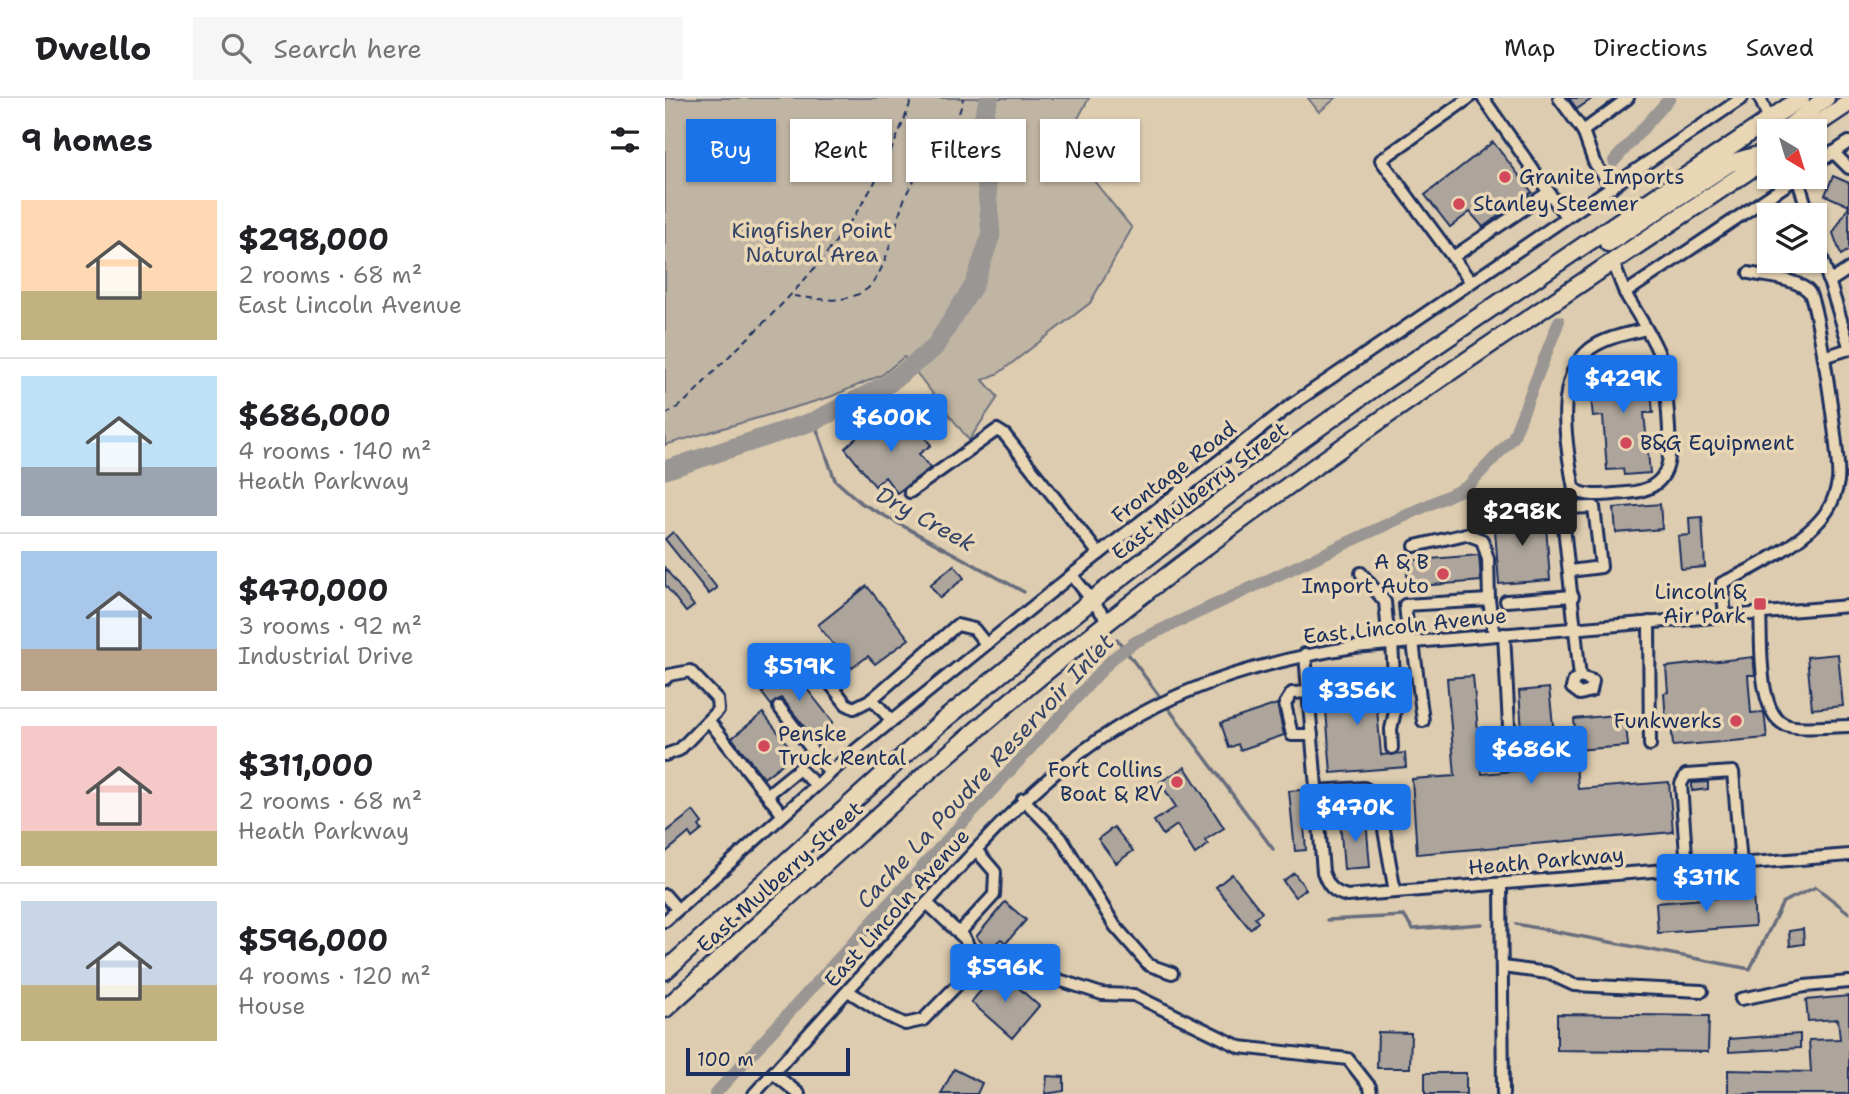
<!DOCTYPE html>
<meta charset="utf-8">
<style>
body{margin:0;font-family:"Shantell Sans",sans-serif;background:#f6f6f6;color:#202124;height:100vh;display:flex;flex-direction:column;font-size:26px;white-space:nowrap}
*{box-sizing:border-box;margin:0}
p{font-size:23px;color:#757577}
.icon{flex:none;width:38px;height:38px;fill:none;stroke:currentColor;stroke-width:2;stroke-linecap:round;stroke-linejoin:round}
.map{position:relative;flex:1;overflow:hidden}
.side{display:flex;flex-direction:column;background:#fff;width:665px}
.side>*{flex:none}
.hud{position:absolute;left:21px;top:21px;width:665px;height:63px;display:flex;gap:14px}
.needle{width:46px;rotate:142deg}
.tools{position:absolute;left:1092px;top:21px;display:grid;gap:14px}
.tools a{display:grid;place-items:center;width:70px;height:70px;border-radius:0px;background:#fff;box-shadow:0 2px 5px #0004;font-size:35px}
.scale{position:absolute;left:21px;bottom:18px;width:164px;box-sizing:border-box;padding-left:7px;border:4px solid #1b2f5e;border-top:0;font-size:19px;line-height:24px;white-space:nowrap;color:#1b2f5e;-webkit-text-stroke:5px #e9d6b4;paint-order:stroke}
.price{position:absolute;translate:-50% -60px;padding:0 16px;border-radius:7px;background:#1a73e8;color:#fff;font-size:23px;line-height:46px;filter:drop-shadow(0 2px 4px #0008)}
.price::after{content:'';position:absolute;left:50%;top:42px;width:21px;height:16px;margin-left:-10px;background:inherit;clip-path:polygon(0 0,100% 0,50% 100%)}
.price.selected{background:#222;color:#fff}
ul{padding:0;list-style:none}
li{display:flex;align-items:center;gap:21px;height:175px;padding:0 21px}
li+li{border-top:2px solid #e0e0e0}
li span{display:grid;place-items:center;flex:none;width:196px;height:140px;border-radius:0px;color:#555}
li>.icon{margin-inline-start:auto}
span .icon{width:84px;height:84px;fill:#fffc;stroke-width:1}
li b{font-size:30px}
h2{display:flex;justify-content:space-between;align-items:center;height:84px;padding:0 21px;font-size:30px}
.pill{padding:0 24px;border-radius:0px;background:#fff;box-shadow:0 2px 5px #0004;font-size:24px;line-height:63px}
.pill.selected{background:#1a73e8;color:#fff}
header{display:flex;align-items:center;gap:42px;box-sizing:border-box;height:98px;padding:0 35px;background:#fff;border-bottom:2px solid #e0e0e0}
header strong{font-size:33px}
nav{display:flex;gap:38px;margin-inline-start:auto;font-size:24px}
.search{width:490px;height:63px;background:#f6f6f6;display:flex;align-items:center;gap:18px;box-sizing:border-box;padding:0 24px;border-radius:0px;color:#757577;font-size:26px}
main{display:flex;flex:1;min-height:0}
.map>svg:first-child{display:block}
</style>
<header>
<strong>Dwello</strong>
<div class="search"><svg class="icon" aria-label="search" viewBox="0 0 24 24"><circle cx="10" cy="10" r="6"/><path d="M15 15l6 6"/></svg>Search here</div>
<nav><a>Map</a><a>Directions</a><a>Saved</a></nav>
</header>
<main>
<section class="side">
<h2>9 homes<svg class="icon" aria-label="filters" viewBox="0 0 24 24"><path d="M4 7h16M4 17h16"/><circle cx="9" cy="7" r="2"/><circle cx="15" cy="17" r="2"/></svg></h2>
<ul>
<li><span style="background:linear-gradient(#ffd9b3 65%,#c2b280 0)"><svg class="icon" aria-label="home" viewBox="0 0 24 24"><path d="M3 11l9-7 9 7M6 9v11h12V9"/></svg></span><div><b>$298,000</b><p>2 rooms · 68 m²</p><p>East Lincoln Avenue</p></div></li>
<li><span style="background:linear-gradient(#bfe0f5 65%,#9aa5b1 0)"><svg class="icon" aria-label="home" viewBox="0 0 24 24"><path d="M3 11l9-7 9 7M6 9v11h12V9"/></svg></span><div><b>$686,000</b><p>4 rooms · 140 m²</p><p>Heath Parkway</p></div></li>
<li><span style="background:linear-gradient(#a9c7e8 70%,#b9a48a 0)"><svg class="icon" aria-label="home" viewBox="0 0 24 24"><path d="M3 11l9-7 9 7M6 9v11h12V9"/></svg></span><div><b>$470,000</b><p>3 rooms · 92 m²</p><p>Industrial Drive</p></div></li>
<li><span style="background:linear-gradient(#f6c9c9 75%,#c2b280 0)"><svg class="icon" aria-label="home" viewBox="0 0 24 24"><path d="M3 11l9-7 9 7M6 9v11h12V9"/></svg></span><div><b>$311,000</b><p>2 rooms · 68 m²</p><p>Heath Parkway</p></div></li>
<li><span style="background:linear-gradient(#c9d6e8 60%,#c2b280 0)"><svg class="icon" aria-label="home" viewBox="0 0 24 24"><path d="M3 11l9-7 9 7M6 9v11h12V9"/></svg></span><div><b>$596,000</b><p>4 rooms · 120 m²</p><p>House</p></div></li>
</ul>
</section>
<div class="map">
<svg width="1184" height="996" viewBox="0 0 1184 996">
<rect width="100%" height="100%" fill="#ddccaf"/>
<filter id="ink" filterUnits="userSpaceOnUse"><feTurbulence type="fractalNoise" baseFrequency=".0143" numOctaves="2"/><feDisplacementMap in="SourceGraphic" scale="14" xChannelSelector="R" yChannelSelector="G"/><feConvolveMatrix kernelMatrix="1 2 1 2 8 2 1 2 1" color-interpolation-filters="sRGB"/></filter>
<g filter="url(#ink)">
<g fill="#c0b5a3" stroke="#6e7280" stroke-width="2">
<path d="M0 0H424L399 46 467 130 425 205 334 275 318 282 333 299 304 342 239 259 217 277 165 299 0 347Z"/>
<path d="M643 0H671L654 14Z"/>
</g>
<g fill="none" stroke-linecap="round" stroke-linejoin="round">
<g stroke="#676d7e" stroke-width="3.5">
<path d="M149 323 170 382 196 405 359 494"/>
<path d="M452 541 608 751"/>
<path d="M662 822 739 818 748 831 817 826"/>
<path d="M851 826 1085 871 1118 804 1151 789 1184 815"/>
</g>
<g stroke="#9a9693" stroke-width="12">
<path d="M949 63 1005 0"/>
<path d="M50 996 447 561 470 544 802 389 848 340 894 223"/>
</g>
<path stroke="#9a9693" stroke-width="19" d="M0 372 149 323 223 286 269 250 309 187 326 137 316 26 324 0"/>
</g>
<g fill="#ada59b" stroke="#1b2f5e" stroke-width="2">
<path d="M904 0H928L912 11Z"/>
<path d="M828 44 867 94 818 129 805 114 785 129 760 97Z"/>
<path d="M1168 78 1184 85V108L1160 97Z"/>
<path d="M1184 108V152L1176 157 1168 135Z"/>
<path d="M974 264 976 282H985L988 315H979L985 375 959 377 958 371 942 372 938 318 928 319 923 269Z"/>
<path d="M236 310 266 347 254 356 265 370 232 395 220 379 210 388 180 350 209 324 223 342 239 329 229 316Z"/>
<path d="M995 406 997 431 951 435 949 410Z"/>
<path d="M880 414 885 482 834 486 829 418Z"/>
<path d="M1037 419 1040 469 1016 471 1013 438 1025 437 1024 420Z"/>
<path d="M8 434 52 490 44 496 0 441Z"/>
<path d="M814 457 816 483 743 489 741 463Z"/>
<path d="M289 467 299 480 275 500 265 487Z"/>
<path d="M0 470 29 508 21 514 0 487Z"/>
<path d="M202 488 244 541 210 566 203 558 187 570 153 527Z"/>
<path d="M1173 556 1178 608 1147 611 1142 559Z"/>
<path d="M1088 559 1090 577H1083L1086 615 1099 614 1102 640 1008 648 1006 624H1001L999 595 1003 594 1001 569Z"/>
<path d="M127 572 168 624 148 640 120 604 116 600 106 607 97 595Z"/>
<path d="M808 578 817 676 860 672 854 593 884 590 889 636 910 633 909 621 960 616 963 648 910 652 913 691 1004 684 1008 734 752 756 747 681 790 678 782 580Z"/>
<path d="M719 582 722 610 712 611 716 657 740 655 741 669 666 675 659 587Z"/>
<path d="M612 606 619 637 575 652 573 646 564 650 556 625Z"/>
<path d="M98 615 130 656 99 680 67 640Z"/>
<path d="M520 669 559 730 540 742 543 747 530 756 512 727 498 737 489 723 511 709 495 684Z"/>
<path d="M1043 684V691L1027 693V685Z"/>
<path d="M636 692 641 752 630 753 624 693Z"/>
<path d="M28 713 37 725 34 728 37 732 27 740 24 735 0 755V735Z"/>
<path d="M701 721 705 769 679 771 675 723Z"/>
<path d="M449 729 468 753 451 765 433 741Z"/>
<path d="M629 775 641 791 630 799 618 783Z"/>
<path d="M567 776 597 814 590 820 593 824 585 831 551 789Z"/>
<path d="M1075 792 1076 798 1088 797 1090 828 993 835 991 805 1062 799 1061 794Z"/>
<path d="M340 804 361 822 341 845 336 841 324 851 311 839Z"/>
<path d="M1138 831 1139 846 1125 848 1124 833Z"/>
<path d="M334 872 374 908 347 940 306 904Z"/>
<path d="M1184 898V996H1063V972L1146 974 1144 942 1175 941 1173 921 1143 923 1141 902Z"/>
<path d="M892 916 1044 918 1043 954 892 952Z"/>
<path d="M713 934 746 935 745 970H712Z"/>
<path d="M1135 936V950L1064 954V941Z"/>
<path d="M289 971 317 985 312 996H276Z"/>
<rect x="760" y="975" width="41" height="21"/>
<path d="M382 978 399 979V993L380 996Z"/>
</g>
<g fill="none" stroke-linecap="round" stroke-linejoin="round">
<g stroke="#1b2f5e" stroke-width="16">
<g id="minor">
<path d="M804 0 716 62 806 184"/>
<path d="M818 0 901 119"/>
<path d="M894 0 918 33 929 64 947 89"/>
<path d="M1095 0 1104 22"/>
<path d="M918 33 963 0"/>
<path d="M1168 54 1184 70"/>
<path d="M1150 67 1184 44"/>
<path d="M1132 79 1144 117"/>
<path d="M1150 137 1184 248"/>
<path d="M788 159 884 94"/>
<path d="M948 164 960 195 1133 79"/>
<path d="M1164 184 1184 171"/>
<path d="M960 195C972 216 988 238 996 261 1001 278 1001 297 1003 315 1005 353 1013 392 961 395 943 396 924 401 909 391 902 351 887 281 925 251 941 239 962 236 981 231"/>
<path d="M1159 259 1184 251"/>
<path d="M245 394 332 332 340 337 434 456"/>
<path d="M750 448 801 436 817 442 823 461 824 502"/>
<path d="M905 473 936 469 929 409 897 410 915 579 909 582 907 590 915 596 926 593 928 583 915 579"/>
<path d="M696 475 720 504 724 546"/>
<path d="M407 477 443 523"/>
<path d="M841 503 908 498"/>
<path d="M1095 515C1097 542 1091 621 1124 628 1142 632 1166 628 1184 628"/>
<path d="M1060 518 1057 485C1087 472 1144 441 1162 413 1167 406 1172 392 1173 383 1176 364 1153 206 1144 194 1132 180 1101 179 1084 175"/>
<path d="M984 524 985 647"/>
<path d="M839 536 845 647"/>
<path d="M744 544 740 507 824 502 829 537"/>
<path d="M748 544 758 623"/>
<path d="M640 556 658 774C663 788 668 794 682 798L1184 757"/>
<path d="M146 561 181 606 189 610 207 601 292 527 309 531 321 546"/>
<path d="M0 581 4 577 25 573 52 601 53 612 14 652 0 657"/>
<path d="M643 594 627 595 620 606 627 637H647"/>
<path d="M207 601 227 623"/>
<path d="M114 609 164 674"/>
<path d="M44 623 102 697"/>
<path d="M727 650 726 631 731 609 727 546"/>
<path d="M651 693 699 690 713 698 730 794"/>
<path d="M358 701 396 740 450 828 484 867 507 875"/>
<path d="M117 716 102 697 134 671 150 686"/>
<path d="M1022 771 1016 686 1021 677 1068 674 1076 766"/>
<path d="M836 786 838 996"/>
<path d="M0 797 12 811"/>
<path d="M0 823 192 651 407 477 626 307 1077 0"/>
<path d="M294 835 329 797 330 774 311 752"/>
<path d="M306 863 338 864 437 896 469 897 575 949 683 961 705 989 706 996"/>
<path d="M838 869 883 875 909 887 1037 893"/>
<path d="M183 893 221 917 240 926 258 922 301 878 308 857 299 840 262 805"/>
<path d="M1076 901 1140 888 1184 884"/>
<path d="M108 975 134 996"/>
<path d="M89 996C146 933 203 870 260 807 319 743 375 678 450 631 523 585 605 562 689 549L1184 508"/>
</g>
</g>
<g stroke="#1b2f5e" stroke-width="21">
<g id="highway">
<path d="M1118 33 1161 0"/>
<path d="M1142 33 1184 5"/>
<path d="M943 145 1065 65 1104 54"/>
<path d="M0 873 274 626 427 502 617 356 716 285 1136 0"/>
<path d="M0 911C146 779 290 644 444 523 655 356 881 209 1104 59"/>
</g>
</g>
<g stroke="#1b2f5e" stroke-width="2" stroke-dasharray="7 5" stroke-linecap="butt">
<path d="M129 198C153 201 180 207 202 191 222 175 231 120 241 97 257 62 292 38 298 0"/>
<path d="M0 316C21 308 40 282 56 266 142 185 208 115 247 0"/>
</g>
<use href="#minor" stroke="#e9d6b4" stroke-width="10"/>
<use href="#highway" stroke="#e9d6b4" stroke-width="16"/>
</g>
</g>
<g fill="#d1495b" stroke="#e9d6b4" stroke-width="2.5">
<circle cx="840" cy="79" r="7"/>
<circle cx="794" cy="106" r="7"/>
<circle cx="961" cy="345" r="7"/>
<circle cx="778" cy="476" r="7"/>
<rect x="1088" y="499" width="14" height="14" rx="3.5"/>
<circle cx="1071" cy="623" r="7"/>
<circle cx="99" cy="648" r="7"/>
<circle cx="512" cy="684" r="7"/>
</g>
<g text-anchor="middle" stroke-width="7" stroke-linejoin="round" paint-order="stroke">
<g font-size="21" fill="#1b2f5e" stroke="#e9d6b4" text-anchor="start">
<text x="854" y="86">Granite Imports</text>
<text x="808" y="113">Stanley Steemer</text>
<text x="975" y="352">B&amp;G Equipment</text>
<text x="764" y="471" text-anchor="end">A &amp; B<tspan x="764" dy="24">Import Auto</tspan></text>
<text x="1081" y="501" text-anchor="end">Lincoln &amp;<tspan x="1081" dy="24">Air Park</tspan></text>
<text x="1057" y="630" text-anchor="end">Funkwerks</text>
<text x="113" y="643">Penske<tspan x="113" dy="24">Truck Rental</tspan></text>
<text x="498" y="679" text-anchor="end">Fort Collins<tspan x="498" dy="24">Boat &amp; RV</tspan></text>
</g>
<g font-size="21" fill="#344368" stroke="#e9d6b4">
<text x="147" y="140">Kingfisher Point<tspan x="147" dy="24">Natural Area</tspan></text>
</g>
<g font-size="21" fill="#1b2f5e" stroke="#e9d6b4">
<text transform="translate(509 374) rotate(-38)" y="7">Frontage Road</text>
<text transform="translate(535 393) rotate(-37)" y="7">East Mulberry Street</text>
<text transform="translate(740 528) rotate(-6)" y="7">East Lincoln Avenue</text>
<text transform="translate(881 763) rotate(-5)" y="7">Heath Parkway</text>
<text transform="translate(115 779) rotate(-42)" y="7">East Mulberry Street</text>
<text transform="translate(232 810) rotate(-48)" y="7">East Lincoln Avenue</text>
</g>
<g font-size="23" font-style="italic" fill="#344469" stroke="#e9d6b4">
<text transform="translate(261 421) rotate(29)" y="8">Dry Creek</text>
<text transform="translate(320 673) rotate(-47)" y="8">Cache La Poudre Reservoir Inlet</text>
</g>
</g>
</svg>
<div class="tools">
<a><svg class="needle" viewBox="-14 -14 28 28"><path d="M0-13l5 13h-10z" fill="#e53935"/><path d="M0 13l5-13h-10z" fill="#757577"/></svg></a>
<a><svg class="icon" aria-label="layers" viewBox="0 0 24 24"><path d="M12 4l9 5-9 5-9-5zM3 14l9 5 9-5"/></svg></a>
</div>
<div class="scale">100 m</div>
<b class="price" style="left:958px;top:317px">$429K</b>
<b class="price" style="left:226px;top:356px">$600K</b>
<b class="price selected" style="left:857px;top:450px">$298K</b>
<b class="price" style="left:134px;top:605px">$519K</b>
<b class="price" style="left:692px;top:629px">$356K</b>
<b class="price" style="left:866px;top:688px">$686K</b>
<b class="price" style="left:690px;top:746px">$470K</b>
<b class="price" style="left:1041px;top:816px">$311K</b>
<b class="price" style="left:340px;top:906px">$596K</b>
<div class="hud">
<a class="pill selected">Buy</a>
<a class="pill">Rent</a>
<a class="pill">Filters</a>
<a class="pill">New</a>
</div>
</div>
</main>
